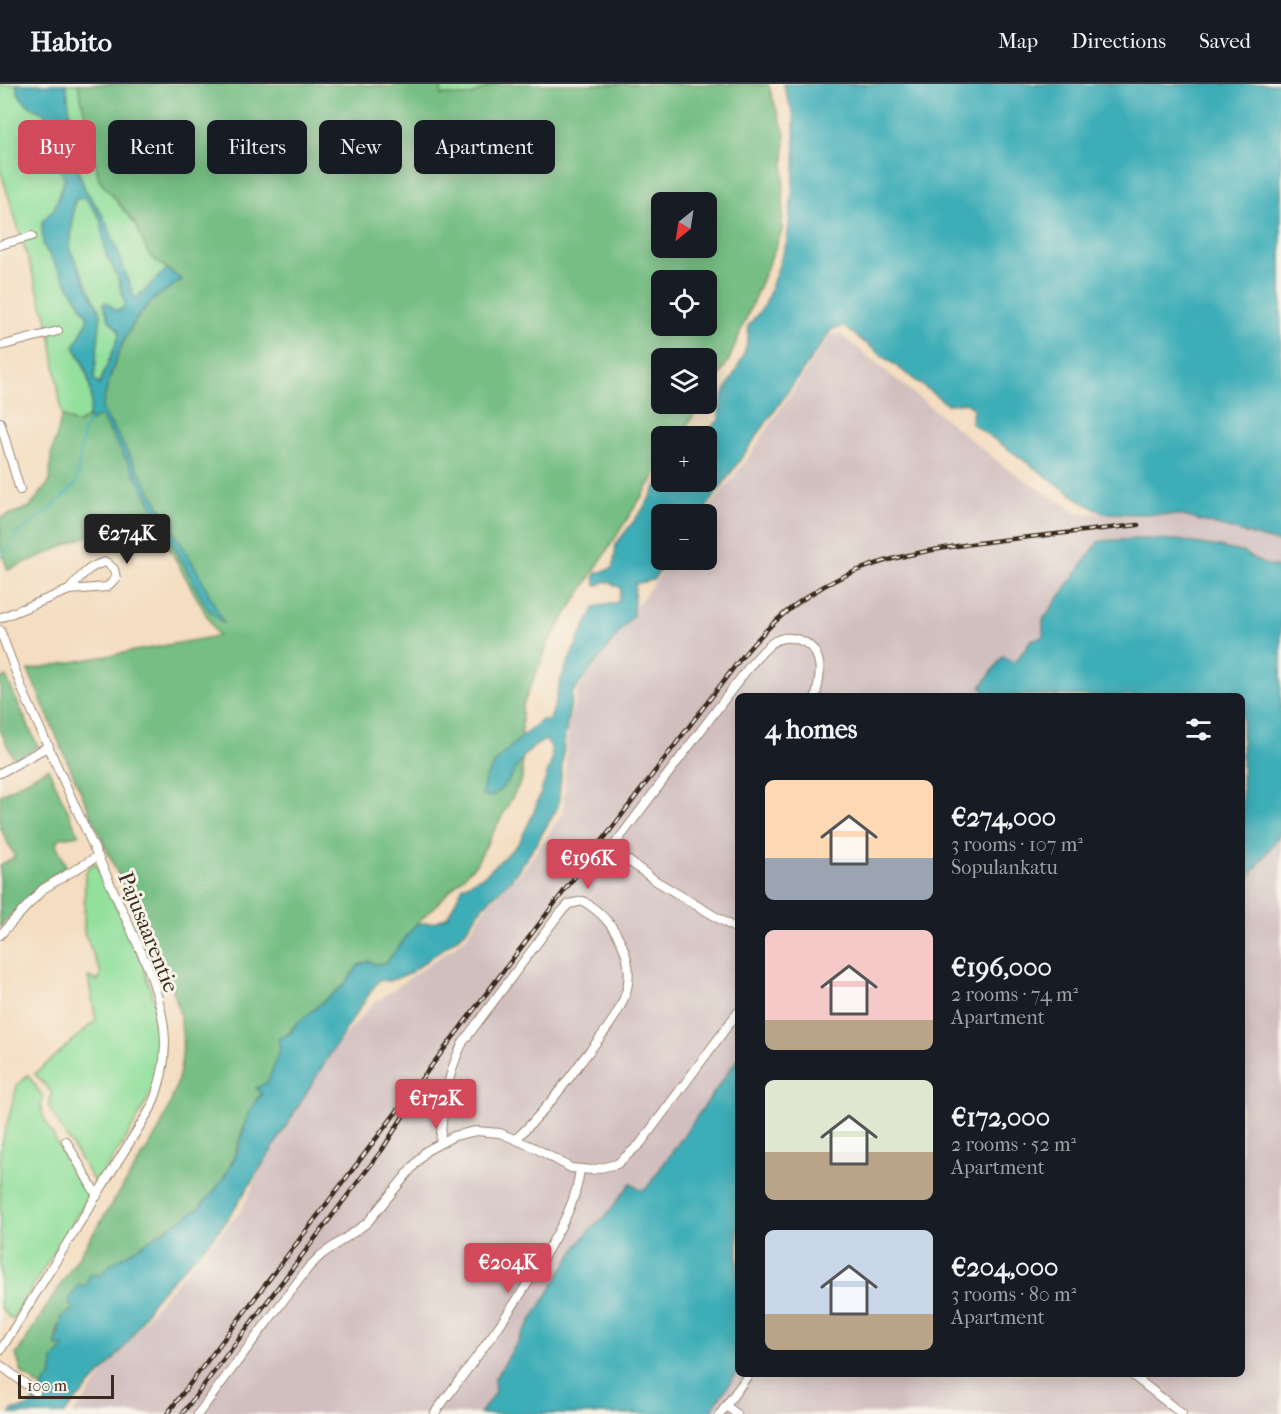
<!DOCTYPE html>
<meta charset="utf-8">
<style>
body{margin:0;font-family:"IM FELL French Canon",serif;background:#242831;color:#f1f3f6;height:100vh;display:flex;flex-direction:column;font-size:22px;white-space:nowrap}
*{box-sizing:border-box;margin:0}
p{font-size:20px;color:#9ea1a6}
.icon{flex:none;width:33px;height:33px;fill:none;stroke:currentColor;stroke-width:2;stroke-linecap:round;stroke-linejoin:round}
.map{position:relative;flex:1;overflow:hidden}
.panel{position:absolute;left:735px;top:609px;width:510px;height:684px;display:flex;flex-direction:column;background:#171b24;border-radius:9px;box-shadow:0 3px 15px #0003}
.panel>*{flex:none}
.banner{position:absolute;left:18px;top:36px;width:570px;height:54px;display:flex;gap:12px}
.needle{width:39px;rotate:210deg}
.controls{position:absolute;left:651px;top:108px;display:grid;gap:12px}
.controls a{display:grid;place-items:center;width:66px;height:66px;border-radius:9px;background:#171b24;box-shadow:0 3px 15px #0003;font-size:30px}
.scale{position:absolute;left:18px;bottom:15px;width:96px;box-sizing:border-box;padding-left:6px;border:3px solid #3b2a1e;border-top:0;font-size:16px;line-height:21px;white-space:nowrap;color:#3b2a1e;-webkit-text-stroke:4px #f7f3e8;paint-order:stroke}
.price{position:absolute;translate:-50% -51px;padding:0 14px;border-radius:6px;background:#d1495b;color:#fff;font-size:20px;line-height:39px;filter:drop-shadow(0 2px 3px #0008)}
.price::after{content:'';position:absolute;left:50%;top:36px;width:18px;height:14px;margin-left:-9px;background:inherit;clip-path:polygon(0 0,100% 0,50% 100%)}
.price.on{background:#222;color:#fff}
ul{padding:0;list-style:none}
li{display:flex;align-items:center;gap:18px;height:150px;padding:0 30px}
li span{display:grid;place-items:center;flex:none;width:168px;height:120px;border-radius:9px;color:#555}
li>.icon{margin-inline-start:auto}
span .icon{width:72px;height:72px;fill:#fffc;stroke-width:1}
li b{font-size:26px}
h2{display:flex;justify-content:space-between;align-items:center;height:72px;padding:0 30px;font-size:26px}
.tag{padding:0 21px;border-radius:9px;background:#171b24;box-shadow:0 3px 15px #0003;font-size:21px;line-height:54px}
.tag.on{background:#d1495b;color:#fff}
header{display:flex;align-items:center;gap:36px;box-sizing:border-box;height:84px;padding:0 30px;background:#171b24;border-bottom:2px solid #363941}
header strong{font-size:28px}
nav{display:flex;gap:33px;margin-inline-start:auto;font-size:21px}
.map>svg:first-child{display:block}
</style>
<header>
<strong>Habito</strong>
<nav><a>Map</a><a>Directions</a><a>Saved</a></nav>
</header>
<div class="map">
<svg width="1281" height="1330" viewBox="0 0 1281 1330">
<rect width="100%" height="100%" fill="#f7f3e8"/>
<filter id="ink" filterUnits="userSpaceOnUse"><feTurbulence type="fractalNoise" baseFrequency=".0167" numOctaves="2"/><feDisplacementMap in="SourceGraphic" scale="12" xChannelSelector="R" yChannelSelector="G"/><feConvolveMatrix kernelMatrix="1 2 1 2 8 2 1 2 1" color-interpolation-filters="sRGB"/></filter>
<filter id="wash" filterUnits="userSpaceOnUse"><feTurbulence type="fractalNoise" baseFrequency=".008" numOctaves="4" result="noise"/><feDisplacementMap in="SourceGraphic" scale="24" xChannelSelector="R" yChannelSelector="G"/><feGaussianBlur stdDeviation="1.35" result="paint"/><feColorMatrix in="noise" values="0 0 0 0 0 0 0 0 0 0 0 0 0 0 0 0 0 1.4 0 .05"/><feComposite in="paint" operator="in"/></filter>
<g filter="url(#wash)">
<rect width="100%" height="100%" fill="#f4ddc0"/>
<path fill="#d1bfbf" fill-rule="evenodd" d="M840 250 1006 384 1078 429 1179 431 1281 459V1330H73L158 1219 241 1127 279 1047 328 970 374 919 465 855 487 822 524 785 563 730 568 643 578 606 603 566 671 476H706L705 430 746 377 830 251ZM738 612H1242V1290H738Z"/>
<g fill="#93e09d" stroke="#67855e" stroke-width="1.5">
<path d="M0 0H16C19 17 29 23 44 29 52 52 51 74 65 95L54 125 42 138 43 161 87 231V237L74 263C83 276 98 316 89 331 86 335 81 337 77 340L62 332 50 246 0 85Z"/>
<path d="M66 0H78L99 95 136 141 149 171 167 185 135 215 112 152 102 130 85 105 78 86Z"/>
<path d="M441 0H494L470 12 440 11Z"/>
<path d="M85 113 100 134 106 170 118 193 125 220 123 224 116 227 106 218 109 236 119 247V252L99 301 94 295 101 230 70 166 75 116Z"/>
<path d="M93 779 97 781C125 845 179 932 153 1002 140 1037 116 1069 96 1101L52 1029 49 1022 52 1009 35 990 96 936 88 893 98 897 101 889 84 848 85 789Z"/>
<path d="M28 991 43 1013 41 1022 43 1032 73 1090 89 1112 12 1236 0 1223V1067L17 1002Z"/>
</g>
<g fill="#76be84" stroke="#587451" stroke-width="1.5" fill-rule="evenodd">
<path d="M78 0H358L393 3 395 0H441V11L470 12 494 0H768L785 50 782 147 729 276 707 311 706 274H662V320H701L680 352H662L661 382 550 556 522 623V695L476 780 417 840 386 879 374 880 370 877 359 881 345 900 296 940 285 953 268 998 257 1004 262 1009C241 1031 241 1064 226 1090 205 1129 150 1160 111 1181L100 1192 90 1196 85 1203 70 1212 73 1226C61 1238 55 1243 56 1261L65 1263 53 1276 52 1291 42 1304 22 1289 16 1271 159 1046C169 1023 180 998 182 972 188 907 145 846 118 790 86 723 58 654 28 586L218 552 148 426 8 486 0 464V434L30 423 50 397 51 371 62 332 78 340 101 325C110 288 123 246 151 218 160 210 172 203 182 196L149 171 136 141 99 95ZM662 118H706V164H662ZM662 196H706V242H662Z"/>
<path d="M6 593 38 663 14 675 0 646V594Z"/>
<path d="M48 684 79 751 60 754 56 760 66 782 37 804 0 843V781L15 773 0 743V711Z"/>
</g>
<g fill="#3dadb7" stroke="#3c6c6a" stroke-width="1.5" fill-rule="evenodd">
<path d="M16 0H66L78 86 85 105 102 130 112 152 135 215 167 185 182 196C172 203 161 209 152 217 123 244 110 288 102 325L198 488 224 540 207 524 142 402 100 331 90 338C87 330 92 323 91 314 90 296 84 277 74 263L87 238V231L43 161 42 138 54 125 65 95C51 74 52 52 44 29 29 23 19 17 16 0ZM85 113 100 134 106 170 118 193 125 220 123 224 117 227 106 218 103 220 109 236 119 246V252L99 301 94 295 101 230 70 166 74 116Z"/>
<path d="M783 0H1281V459L1180 431 1103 429 1083 418 971 339 973 324 966 319 947 320 844 243 832 245 702 430H662V476H668L653 496 635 500 633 531 573 608 565 652 558 723 533 765 511 796 483 822 463 850 408 890 389 897 379 896C325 972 282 1054 230 1131 208 1164 176 1188 152 1219 142 1233 136 1249 125 1262 106 1286 84 1307 64 1330H10L12 1326C42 1325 36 1305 52 1291L53 1276 64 1263 56 1261 62 1232 73 1226 69 1217 78 1201 85 1203 90 1190 100 1192 110 1181 195 1127C214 1111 229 1089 238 1065 245 1045 246 1026 262 1010L256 1004 268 998 280 964 278 955 291 949 296 940 345 900 359 881 370 877 374 880 386 879 416 840 435 838 448 832 463 802 485 791 519 759 534 728 552 676 551 663 546 656C513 670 520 694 491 713L482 711C483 680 520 655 542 636L549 637C555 625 556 613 559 601 568 574 582 548 595 523L618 518 621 504 606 497 596 502 594 494 597 489 613 484 616 460 643 425 661 395 662 398H706V352H702L719 336C717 299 751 282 748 242L765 221 787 158 795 81 794 33Z"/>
<path d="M1138 455 1177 456 1219 463 1245 469 1261 479 1281 484V749L1242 803V612H989L981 603 1003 572 1015 579 1031 556 1043 553V536L1099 457Z"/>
<path d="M738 974V1288L708 1330H480L495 1308 494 1296 578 1161 593 1142 604 1134 631 1099 640 1106 646 1105Z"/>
</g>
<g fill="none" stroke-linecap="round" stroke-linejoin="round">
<path stroke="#3dadb7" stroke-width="2" d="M0 474 16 450 49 426 76 400 84 346 90 336"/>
</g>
</g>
<g filter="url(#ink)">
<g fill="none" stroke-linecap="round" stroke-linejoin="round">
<g stroke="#98846f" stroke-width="10">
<g id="minor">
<path d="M0 161 32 152"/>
<path d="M0 262 58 247"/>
<path d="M0 338 20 406"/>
<path d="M0 534 69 506 107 503 116 494 114 485 106 478C89 481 79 494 69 506"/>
<path d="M0 546 23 607 147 881C167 934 173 971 151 1024L0 1267"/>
<path d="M0 689 49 662"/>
<path d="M738 846 656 797 618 769 615 760 749 583C756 575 763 566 772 559 788 548 812 556 818 575 822 587 818 600 816 612"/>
<path d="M0 851 43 805 98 772"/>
<path d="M66 1057 97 1112"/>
<path d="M440 1059C443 1024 447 990 463 958L559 830 569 820 583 817C615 836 639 876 624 914 615 938 596 958 581 978 561 1006 541 1031 516 1055"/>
<path d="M0 1281 36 1308"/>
<path d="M1131 1290 1182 1330"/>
<path d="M726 1322 737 1330"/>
<path d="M198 1330 308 1184 321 1171 367 1139 426 1067 454 1052 476 1047 500 1049 535 1064 571 1084 592 1086 617 1080 640 1060 738 928"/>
<path d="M434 1330C472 1279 511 1229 543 1174 560 1145 576 1120 580 1085"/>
<path d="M720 1330 749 1290"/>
</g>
</g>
<use href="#minor" stroke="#fff" stroke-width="8"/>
<g stroke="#3b2a1e" stroke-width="4.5">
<g id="rail">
<path d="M167 1330 738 578C812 484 890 470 1002 456 1047 451 1092 446 1138 441"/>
<path d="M182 1330 382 1066 407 1026"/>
</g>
</g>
<use href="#rail" stroke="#f7f3e8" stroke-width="2" stroke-dasharray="7" stroke-linecap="butt"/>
</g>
</g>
<g text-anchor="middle" stroke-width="6" stroke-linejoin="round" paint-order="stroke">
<g font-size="22" fill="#3b2a1e" stroke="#f7f3e8">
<text transform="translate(149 848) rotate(68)" y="8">Pajusaarentie</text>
</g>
</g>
</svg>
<div class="controls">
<a><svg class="needle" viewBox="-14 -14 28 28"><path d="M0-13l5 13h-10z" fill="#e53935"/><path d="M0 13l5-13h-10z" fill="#9ea1a6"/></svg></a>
<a><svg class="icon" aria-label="locate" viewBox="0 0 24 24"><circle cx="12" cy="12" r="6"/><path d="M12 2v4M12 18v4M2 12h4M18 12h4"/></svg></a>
<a><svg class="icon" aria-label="layers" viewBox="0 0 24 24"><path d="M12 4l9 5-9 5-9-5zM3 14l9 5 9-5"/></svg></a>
<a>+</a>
<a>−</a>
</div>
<div class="scale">100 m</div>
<b class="price on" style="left:127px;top:481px">€274K</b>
<b class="price" style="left:588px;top:806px">€196K</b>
<b class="price" style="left:436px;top:1046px">€172K</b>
<b class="price" style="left:508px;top:1210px">€204K</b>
<div class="banner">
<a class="tag on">Buy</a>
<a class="tag">Rent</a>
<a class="tag">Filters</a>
<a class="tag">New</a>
<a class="tag">Apartment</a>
</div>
<section class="panel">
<h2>4 homes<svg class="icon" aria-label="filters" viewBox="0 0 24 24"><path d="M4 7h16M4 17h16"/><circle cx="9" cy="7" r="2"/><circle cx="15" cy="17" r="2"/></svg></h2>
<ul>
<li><span style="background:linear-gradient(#ffd9b3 65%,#9aa5b1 0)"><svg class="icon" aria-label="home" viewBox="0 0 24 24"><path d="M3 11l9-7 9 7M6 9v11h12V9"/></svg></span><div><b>€274,000</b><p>3 rooms · 107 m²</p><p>Sopulankatu</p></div></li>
<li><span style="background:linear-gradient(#f6c9c9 75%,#b9a48a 0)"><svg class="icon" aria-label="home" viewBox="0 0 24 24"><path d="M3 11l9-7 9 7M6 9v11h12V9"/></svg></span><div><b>€196,000</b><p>2 rooms · 74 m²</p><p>Apartment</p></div></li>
<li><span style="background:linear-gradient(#dfe7d0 60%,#b9a48a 0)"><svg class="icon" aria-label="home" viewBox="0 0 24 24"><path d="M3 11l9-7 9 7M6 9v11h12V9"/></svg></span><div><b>€172,000</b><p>2 rooms · 52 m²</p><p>Apartment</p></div></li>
<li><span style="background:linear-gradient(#c9d6e8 70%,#b9a48a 0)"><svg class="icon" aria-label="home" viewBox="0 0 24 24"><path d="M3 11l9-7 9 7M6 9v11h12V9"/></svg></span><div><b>€204,000</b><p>3 rooms · 80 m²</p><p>Apartment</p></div></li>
</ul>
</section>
</div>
